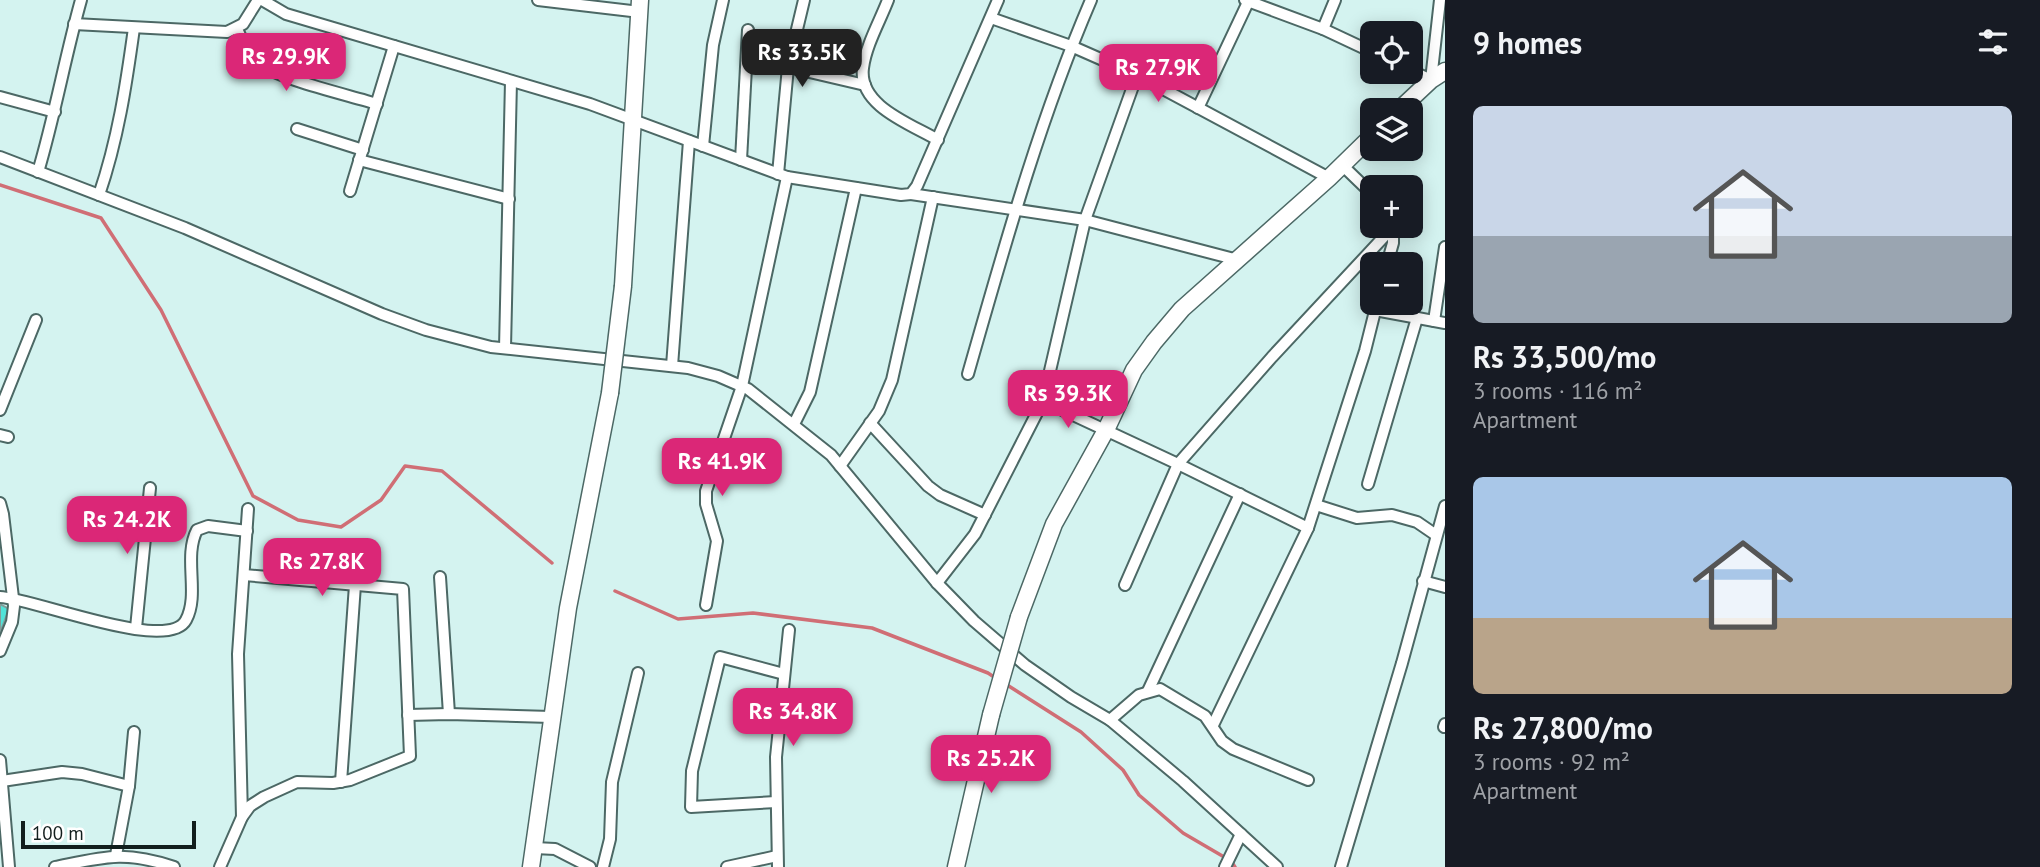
<!DOCTYPE html>
<meta charset="utf-8">
<style>
body{margin:0;font-family:"PT Sans",sans-serif;background:#242831;color:#f1f3f6;height:100vh;display:flex;flex-direction:column;font-size:26px;white-space:nowrap}
*{box-sizing:border-box;margin:0}
p{font-size:23px;color:#9ea1a6}
.icon{flex:none;width:38px;height:38px;fill:none;stroke:currentColor;stroke-width:2;stroke-linecap:round;stroke-linejoin:round}
.map{position:relative;flex:1;overflow:hidden}
.side{display:flex;flex-direction:column;background:#171b24;width:595px}
.side>*{flex:none}
.controls{position:absolute;left:1360px;top:21px;display:grid;gap:14px}
.controls a{display:grid;place-items:center;width:63px;height:63px;border-radius:10px;background:#171b24;box-shadow:0 4px 18px #0003;font-size:35px}
.scale{position:absolute;left:21px;bottom:18px;width:175px;box-sizing:border-box;padding-left:7px;border:4px solid #121e1d;border-top:0;font-size:19px;line-height:24px;white-space:nowrap;color:#121e1d;-webkit-text-stroke:5px #fff;paint-order:stroke}
.price{position:absolute;translate:-50% -60px;padding:0 16px;border-radius:14px;background:#db2777;color:#fff;font-size:23px;line-height:46px;filter:drop-shadow(0 2px 4px #0008)}
.price::after{content:'';position:absolute;left:50%;top:42px;width:21px;height:16px;margin-left:-10px;background:inherit;clip-path:polygon(0 0,100% 0,50% 100%)}
.price.selected{background:#222;color:#fff}
ul{padding:0;list-style:none}
li{display:grid;align-content:center;gap:14px;height:371px;padding:0 28px}
li span{display:grid;place-items:center;height:217px;border-radius:10px;color:#555}
li>.icon{margin-inline-start:auto}
span .icon{width:126px;height:126px;fill:#fffc;stroke-width:1}
li b{font-size:30px}
h2{display:flex;justify-content:space-between;align-items:center;height:84px;padding:0 28px;font-size:30px}
main{display:flex;flex:1;min-height:0}
.map>svg:first-child{display:block}
</style>
<main>
<div class="map">
<svg width="1445" height="867" viewBox="0 0 1445 867">
<defs>
<filter id="shadow"><feDropShadow dx="-3" dy="3" stdDeviation="0" flood-color="#0004"/></filter>
</defs>
<rect width="100%" height="100%" fill="#d4f3f0"/>
<g fill="none" stroke-linecap="round" stroke-linejoin="round">
<g stroke="#d06e75" stroke-width="3.5">
<path d="M0 185 101 218 161 310 253 496 298 520 341 527 381 500 405 466 442 471 552 563"/>
<path d="M615 591 678 619 753 613 872 628 988 673 997 679"/>
<path d="M1004 683 1081 732 1123 770 1139 795 1183 833 1231 861 1235 867"/>
</g>
</g>
<path fill="#51e3d8" stroke="#819e9b" stroke-width="2" filter="url(#shadow)" d="M0 604 9 609 0 633Z"/>
<g fill="none" stroke-linecap="round" stroke-linejoin="round">
<g stroke="#4c6865" stroke-width="14">
<g id="street">
<path d="M262 0 286 14 590 104 787 177 901 195 911 194 917 186 998 0"/>
<path d="M538 0 640 12"/>
<path d="M888 0C880 21 866 45 863 68 858 106 911 124 938 140"/>
<path d="M1245 0 1323 29 1372 52"/>
<path d="M991 18 1071 46 1137 75 1329 178"/>
<path d="M74 24 227 32 243 24 258 0"/>
<path d="M237 29C242 40 247 53 257 62 276 79 349 95 377 104"/>
<path d="M1323 29 1335 0"/>
<path d="M788 67 865 85"/>
<path d="M1410 70 1431 80 1440 0"/>
<path d="M0 97 55 112"/>
<path d="M1198 108 1249 0"/>
<path d="M297 129 363 150"/>
<path d="M703 146 713 45 723 0"/>
<path d="M0 157 185 228 382 314 426 330 491 347 688 368 718 376 748 389 831 455 937 583 974 621 1025 665 1071 697 1110 720 1183 781 1277 867"/>
<path d="M359 160 509 199"/>
<path d="M741 160 748 30"/>
<path d="M1342 165 1372 194"/>
<path d="M38 172C55 115 65 57 81 0"/>
<path d="M778 174 788 67 804 0"/>
<path d="M350 191 394 46"/>
<path d="M911 194 1085 220 1238 260"/>
<path d="M99 195C118 139 126 86 134 28"/>
<path d="M1387 264 1393 243V226"/>
<path d="M1375 310 1445 323"/>
<path d="M1434 321 1445 247"/>
<path d="M505 348 511 81"/>
<path d="M672 366 689 141"/>
<path d="M968 374C1004 248 1039 121 1091 0"/>
<path d="M1043 401 1178 464 1308 528"/>
<path d="M0 410 36 320"/>
<path d="M870 423 928 486 940 495 985 515"/>
<path d="M794 424 810 392 856 188"/>
<path d="M0 435 8 437"/>
<path d="M840 466 879 411 892 380 933 197"/>
<path d="M1368 484 1417 318"/>
<path d="M0 503 3 514 14 606 12 622 0 651"/>
<path d="M1316 505 1357 518 1392 515 1417 522 1436 535"/>
<path d="M440 577 449 714"/>
<path d="M1423 581 1445 587"/>
<path d="M937 583 975 534 1043 401 1085 220 1137 75"/>
<path d="M1125 585 1178 464 1272 357 1393 227"/>
<path d="M0 597C33 598 168 654 186 620 200 594 183 557 197 530L208 526 247 531"/>
<path d="M706 605 717 541 706 504V491L742 386 787 177"/>
<path d="M136 628 150 488"/>
<path d="M1148 691 1240 494"/>
<path d="M408 715 449 714 551 717"/>
<path d="M1110 720 1139 695 1160 689 1205 716 1222 741 1233 749 1308 780"/>
<path d="M1213 725 1308 528 1365 351 1377 303"/>
<path d="M1444 727 1445 724"/>
<path d="M0 760 9 867"/>
<path d="M2 781 62 772 82 774 129 786"/>
<path d="M341 782 355 585"/>
<path d="M776 802 691 807 692 771 720 657 784 674"/>
<path d="M242 817 238 654 248 509"/>
<path d="M535 848 555 849 590 867"/>
<path d="M116 855 129 786 134 732"/>
<path d="M55 867C104 857 124 850 174 867"/>
<path d="M220 867 242 817 250 806 264 797 297 782 333 783 350 780 410 756 403 589 244 575"/>
<path d="M603 867 610 839 612 782 638 673"/>
<path d="M727 867 777 856"/>
<path d="M778 867 776 757 789 630"/>
<path d="M1225 867 1241 834"/>
<path d="M1341 867 1402 663 1445 506"/>
</g>
</g>
<g stroke="#4c6865" stroke-width="19">
<g id="secondary">
<path d="M1399 110 1431 80 1445 71"/>
<path d="M623 286 640 0"/>
<path d="M1019 617 1054 524 1106 430 1134 370 1154 342 1182 309 1329 178 1372 136"/>
<path d="M531 867 568 608 610 393"/>
<path d="M956 867 991 715"/>
</g>
</g>
<use href="#street" stroke="#fff" stroke-width="10"/>
<use href="#secondary" stroke="#fff" stroke-width="16"/>
<g stroke="#4c6865" stroke-width="19" stroke-linecap="butt">
<g id="secondary-bridge">
<path d="M610 393 623 286"/>
<path d="M991 715 1019 617"/>
</g>
</g>
<use href="#secondary-bridge" stroke="#fff" stroke-width="16"/>
</g>
</svg>
<div class="controls">
<a><svg class="icon" aria-label="locate" viewBox="0 0 24 24"><circle cx="12" cy="12" r="6"/><path d="M12 2v4M12 18v4M2 12h4M18 12h4"/></svg></a>
<a><svg class="icon" aria-label="layers" viewBox="0 0 24 24"><path d="M12 4l9 5-9 5-9-5zM3 14l9 5 9-5"/></svg></a>
<a>+</a>
<a>−</a>
</div>
<div class="scale">100 m</div>
<b class="price selected" style="left:802px;top:89px">Rs 33.5K</b>
<b class="price" style="left:286px;top:93px">Rs 29.9K</b>
<b class="price" style="left:1158px;top:104px">Rs 27.9K</b>
<b class="price" style="left:1068px;top:430px">Rs 39.3K</b>
<b class="price" style="left:722px;top:498px">Rs 41.9K</b>
<b class="price" style="left:127px;top:556px">Rs 24.2K</b>
<b class="price" style="left:322px;top:598px">Rs 27.8K</b>
<b class="price" style="left:793px;top:748px">Rs 34.8K</b>
<b class="price" style="left:991px;top:795px">Rs 25.2K</b>
</div>
<section class="side">
<h2>9 homes<svg class="icon" aria-label="filters" viewBox="0 0 24 24"><path d="M4 7h16M4 17h16"/><circle cx="9" cy="7" r="2"/><circle cx="15" cy="17" r="2"/></svg></h2>
<ul>
<li><span style="background:linear-gradient(#c9d6e8 60%,#9aa5b1 0)"><svg class="icon" aria-label="home" viewBox="0 0 24 24"><path d="M3 11l9-7 9 7M6 9v11h12V9"/></svg></span><div><b>Rs 33,500/mo</b><p>3 rooms · 116 m²</p><p>Apartment</p></div></li>
<li><span style="background:linear-gradient(#a9c7e8 65%,#b9a48a 0)"><svg class="icon" aria-label="home" viewBox="0 0 24 24"><path d="M3 11l9-7 9 7M6 9v11h12V9"/></svg></span><div><b>Rs 27,800/mo</b><p>3 rooms · 92 m²</p><p>Apartment</p></div></li>
</ul>
</section>
</main>
